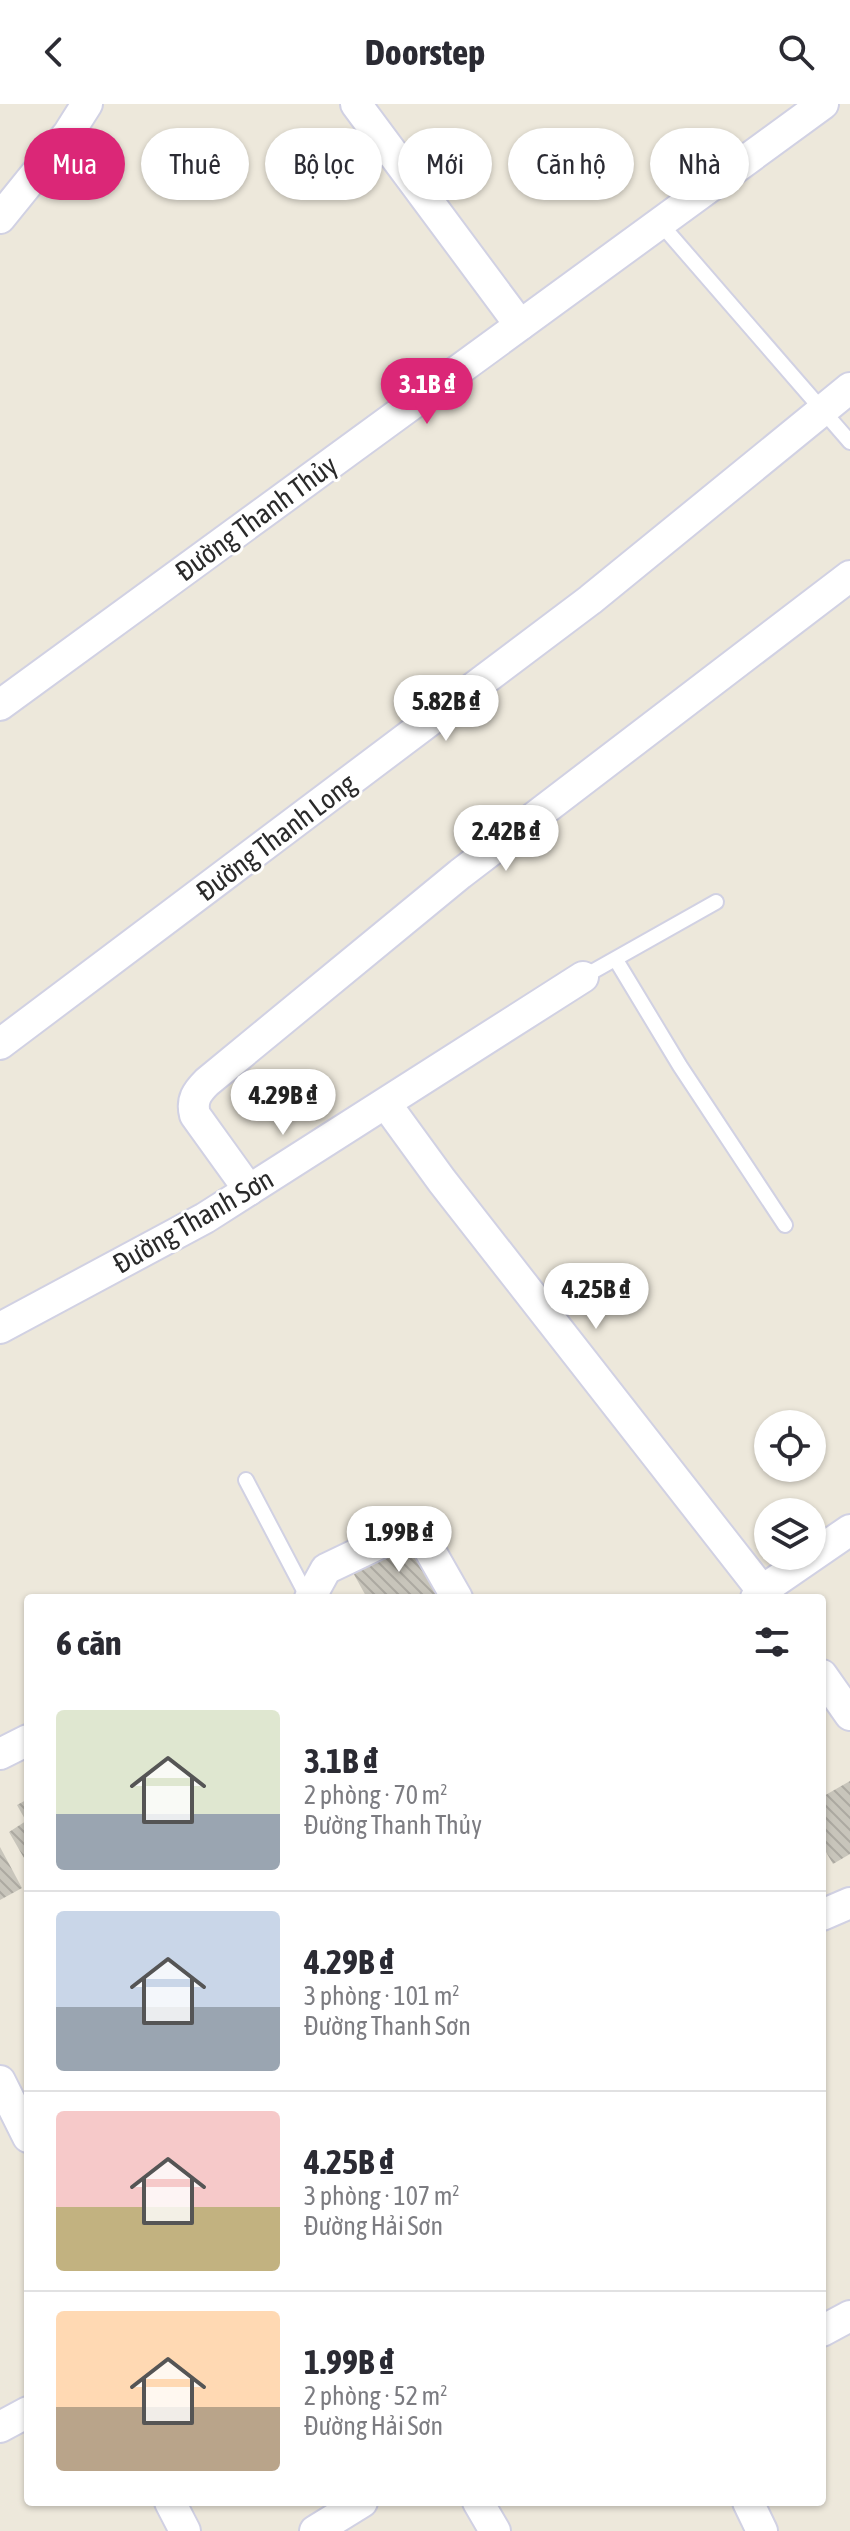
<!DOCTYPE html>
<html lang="vi">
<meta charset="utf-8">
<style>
body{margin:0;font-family:"Asap Condensed",sans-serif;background:#f7f7f7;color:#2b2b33;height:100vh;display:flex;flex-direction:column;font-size:30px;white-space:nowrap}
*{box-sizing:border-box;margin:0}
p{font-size:26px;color:#7c7c81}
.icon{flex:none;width:44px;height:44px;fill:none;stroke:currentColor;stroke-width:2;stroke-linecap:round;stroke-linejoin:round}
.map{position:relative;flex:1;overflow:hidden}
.panel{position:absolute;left:24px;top:1490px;width:802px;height:912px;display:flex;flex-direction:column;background:#fff;border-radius:8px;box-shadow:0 2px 6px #0004}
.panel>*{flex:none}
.banner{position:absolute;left:24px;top:24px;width:802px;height:72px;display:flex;gap:16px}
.tools{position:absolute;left:754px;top:1306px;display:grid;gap:16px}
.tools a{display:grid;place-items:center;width:72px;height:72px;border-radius:50%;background:#fff;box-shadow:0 2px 6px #0004;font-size:40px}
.price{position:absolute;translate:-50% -68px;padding:0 18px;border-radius:28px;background:#fff;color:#222;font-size:26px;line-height:52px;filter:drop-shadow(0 2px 4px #0008)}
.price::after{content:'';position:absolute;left:50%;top:48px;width:24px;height:18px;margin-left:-12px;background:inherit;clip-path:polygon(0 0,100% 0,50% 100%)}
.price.current{background:#db2777;color:#fff}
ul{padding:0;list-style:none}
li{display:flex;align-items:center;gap:24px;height:200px;padding:0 32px}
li+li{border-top:2px solid #e1e1e2}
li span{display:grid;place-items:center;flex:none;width:224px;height:160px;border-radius:8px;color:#555}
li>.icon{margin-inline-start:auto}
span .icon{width:96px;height:96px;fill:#fffc;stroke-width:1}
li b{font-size:34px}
h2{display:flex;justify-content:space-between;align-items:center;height:96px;padding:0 32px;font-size:34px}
.chip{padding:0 28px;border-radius:36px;background:#fff;box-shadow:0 2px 6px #0004;font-size:28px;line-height:72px}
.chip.current{background:#db2777;color:#fff}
header{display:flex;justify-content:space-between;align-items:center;height:104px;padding:0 32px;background:#fff;font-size:36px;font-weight:700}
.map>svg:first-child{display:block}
</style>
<header><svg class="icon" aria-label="back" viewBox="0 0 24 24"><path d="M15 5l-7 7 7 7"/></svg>Doorstep<svg class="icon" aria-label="search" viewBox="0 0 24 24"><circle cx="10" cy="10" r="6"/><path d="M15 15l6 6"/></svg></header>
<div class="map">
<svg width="850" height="2427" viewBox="0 0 850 2427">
<defs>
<pattern id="building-back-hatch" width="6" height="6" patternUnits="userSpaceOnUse" patternTransform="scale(2)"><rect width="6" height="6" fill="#c8c5bb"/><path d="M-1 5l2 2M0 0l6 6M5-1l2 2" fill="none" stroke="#aca9a1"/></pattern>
</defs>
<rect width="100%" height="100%" fill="#ede8db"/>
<g fill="url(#building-back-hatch)">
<path d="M413 1430 448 1494H367L351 1465Z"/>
<path d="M850 1677V1750L833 1760 822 1741V1693Z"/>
<path d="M28 1695V1761L9 1728 26 1717 17 1701Z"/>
<path d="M0 1743 22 1784 0 1796Z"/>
</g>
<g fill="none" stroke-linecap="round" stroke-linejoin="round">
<g stroke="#d1d1e3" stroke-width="18">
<g id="service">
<path d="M660 119 850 338"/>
<path d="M616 856 680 962 785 1121"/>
<path d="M583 873 716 798"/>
<path d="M246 1376 308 1494"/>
</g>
</g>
<g stroke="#d1d1e3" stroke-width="34">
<g id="minor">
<path d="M356 0 520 221"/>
<path d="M0 114 68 30 87 0"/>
<path d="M0 601 823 0"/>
<path d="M0 940 590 496 850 284"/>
<path d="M386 1000 442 1077 768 1494"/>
<path d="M249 1086 195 1011C191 996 197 988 207 978L460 770 850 472"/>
<path d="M0 1224 205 1114 583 873"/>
<path d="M310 1494 326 1465 416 1422 457 1494"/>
<path d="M756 1494 763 1486 850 1426"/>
<path d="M822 1571 850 1611"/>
<path d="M0 1650 28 1636"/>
<path d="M822 1811 850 1799"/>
<path d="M0 1977 28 2033"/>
<path d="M822 2227 850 2212"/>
<path d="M0 2323 28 2308"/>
<path d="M170 2398 185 2427"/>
<path d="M478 2398 495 2427"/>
<path d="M748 2398 762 2427"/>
<path d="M315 2427 362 2398"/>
</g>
</g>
<use href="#service" stroke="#fff" stroke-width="14"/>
<use href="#minor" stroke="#fff" stroke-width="30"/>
</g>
<g text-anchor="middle" stroke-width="6" stroke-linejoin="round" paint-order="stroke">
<g font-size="28" fill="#2a2a2a" stroke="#fff">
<text transform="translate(256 414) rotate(-36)" y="10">Đường Thanh Thủy</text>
<text transform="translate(276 733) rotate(-37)" y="10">Đường Thanh Long</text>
<text transform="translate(193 1117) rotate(-30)" y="10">Đường Thanh Sơn</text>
</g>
</g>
</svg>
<div class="tools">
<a><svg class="icon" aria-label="locate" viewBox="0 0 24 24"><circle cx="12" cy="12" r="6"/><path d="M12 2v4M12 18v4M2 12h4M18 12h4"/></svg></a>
<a><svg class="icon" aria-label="layers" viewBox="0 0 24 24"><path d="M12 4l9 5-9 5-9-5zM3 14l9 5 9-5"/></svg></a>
</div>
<b class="price current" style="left:427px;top:322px">3.1B ₫</b>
<b class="price" style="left:446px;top:639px">5.82B ₫</b>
<b class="price" style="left:506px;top:769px">2.42B ₫</b>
<b class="price" style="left:283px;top:1033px">4.29B ₫</b>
<b class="price" style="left:596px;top:1227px">4.25B ₫</b>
<b class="price" style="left:399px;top:1470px">1.99B ₫</b>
<div class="banner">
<a class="chip current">Mua</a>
<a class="chip">Thuê</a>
<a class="chip">Bộ lọc</a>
<a class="chip">Mới</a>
<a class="chip">Căn hộ</a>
<a class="chip">Nhà</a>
</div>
<section class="panel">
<h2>6 căn<svg class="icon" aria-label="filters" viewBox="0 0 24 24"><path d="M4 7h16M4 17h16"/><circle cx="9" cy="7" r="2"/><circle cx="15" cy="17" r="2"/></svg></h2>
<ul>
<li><span style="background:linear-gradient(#dfe7d0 65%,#9aa5b1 0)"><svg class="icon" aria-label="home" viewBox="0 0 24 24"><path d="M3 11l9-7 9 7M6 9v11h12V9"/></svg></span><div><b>3.1B ₫</b><p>2 phòng · 70 m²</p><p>Đường Thanh Thủy</p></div></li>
<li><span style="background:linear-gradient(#c9d6e8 60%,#9aa5b1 0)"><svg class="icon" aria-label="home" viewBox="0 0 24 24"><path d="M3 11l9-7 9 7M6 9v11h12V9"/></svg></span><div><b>4.29B ₫</b><p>3 phòng · 101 m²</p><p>Đường Thanh Sơn</p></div></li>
<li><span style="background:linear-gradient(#f6c9c9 60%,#c2b280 0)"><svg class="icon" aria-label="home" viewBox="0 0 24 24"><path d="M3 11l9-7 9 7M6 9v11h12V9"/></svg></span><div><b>4.25B ₫</b><p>3 phòng · 107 m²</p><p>Đường Hải Sơn</p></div></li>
<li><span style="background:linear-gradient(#ffd9b3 60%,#b9a48a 0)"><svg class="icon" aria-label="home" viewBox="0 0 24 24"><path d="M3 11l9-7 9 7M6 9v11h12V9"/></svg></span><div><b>1.99B ₫</b><p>2 phòng · 52 m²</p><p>Đường Hải Sơn</p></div></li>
</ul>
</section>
</div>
